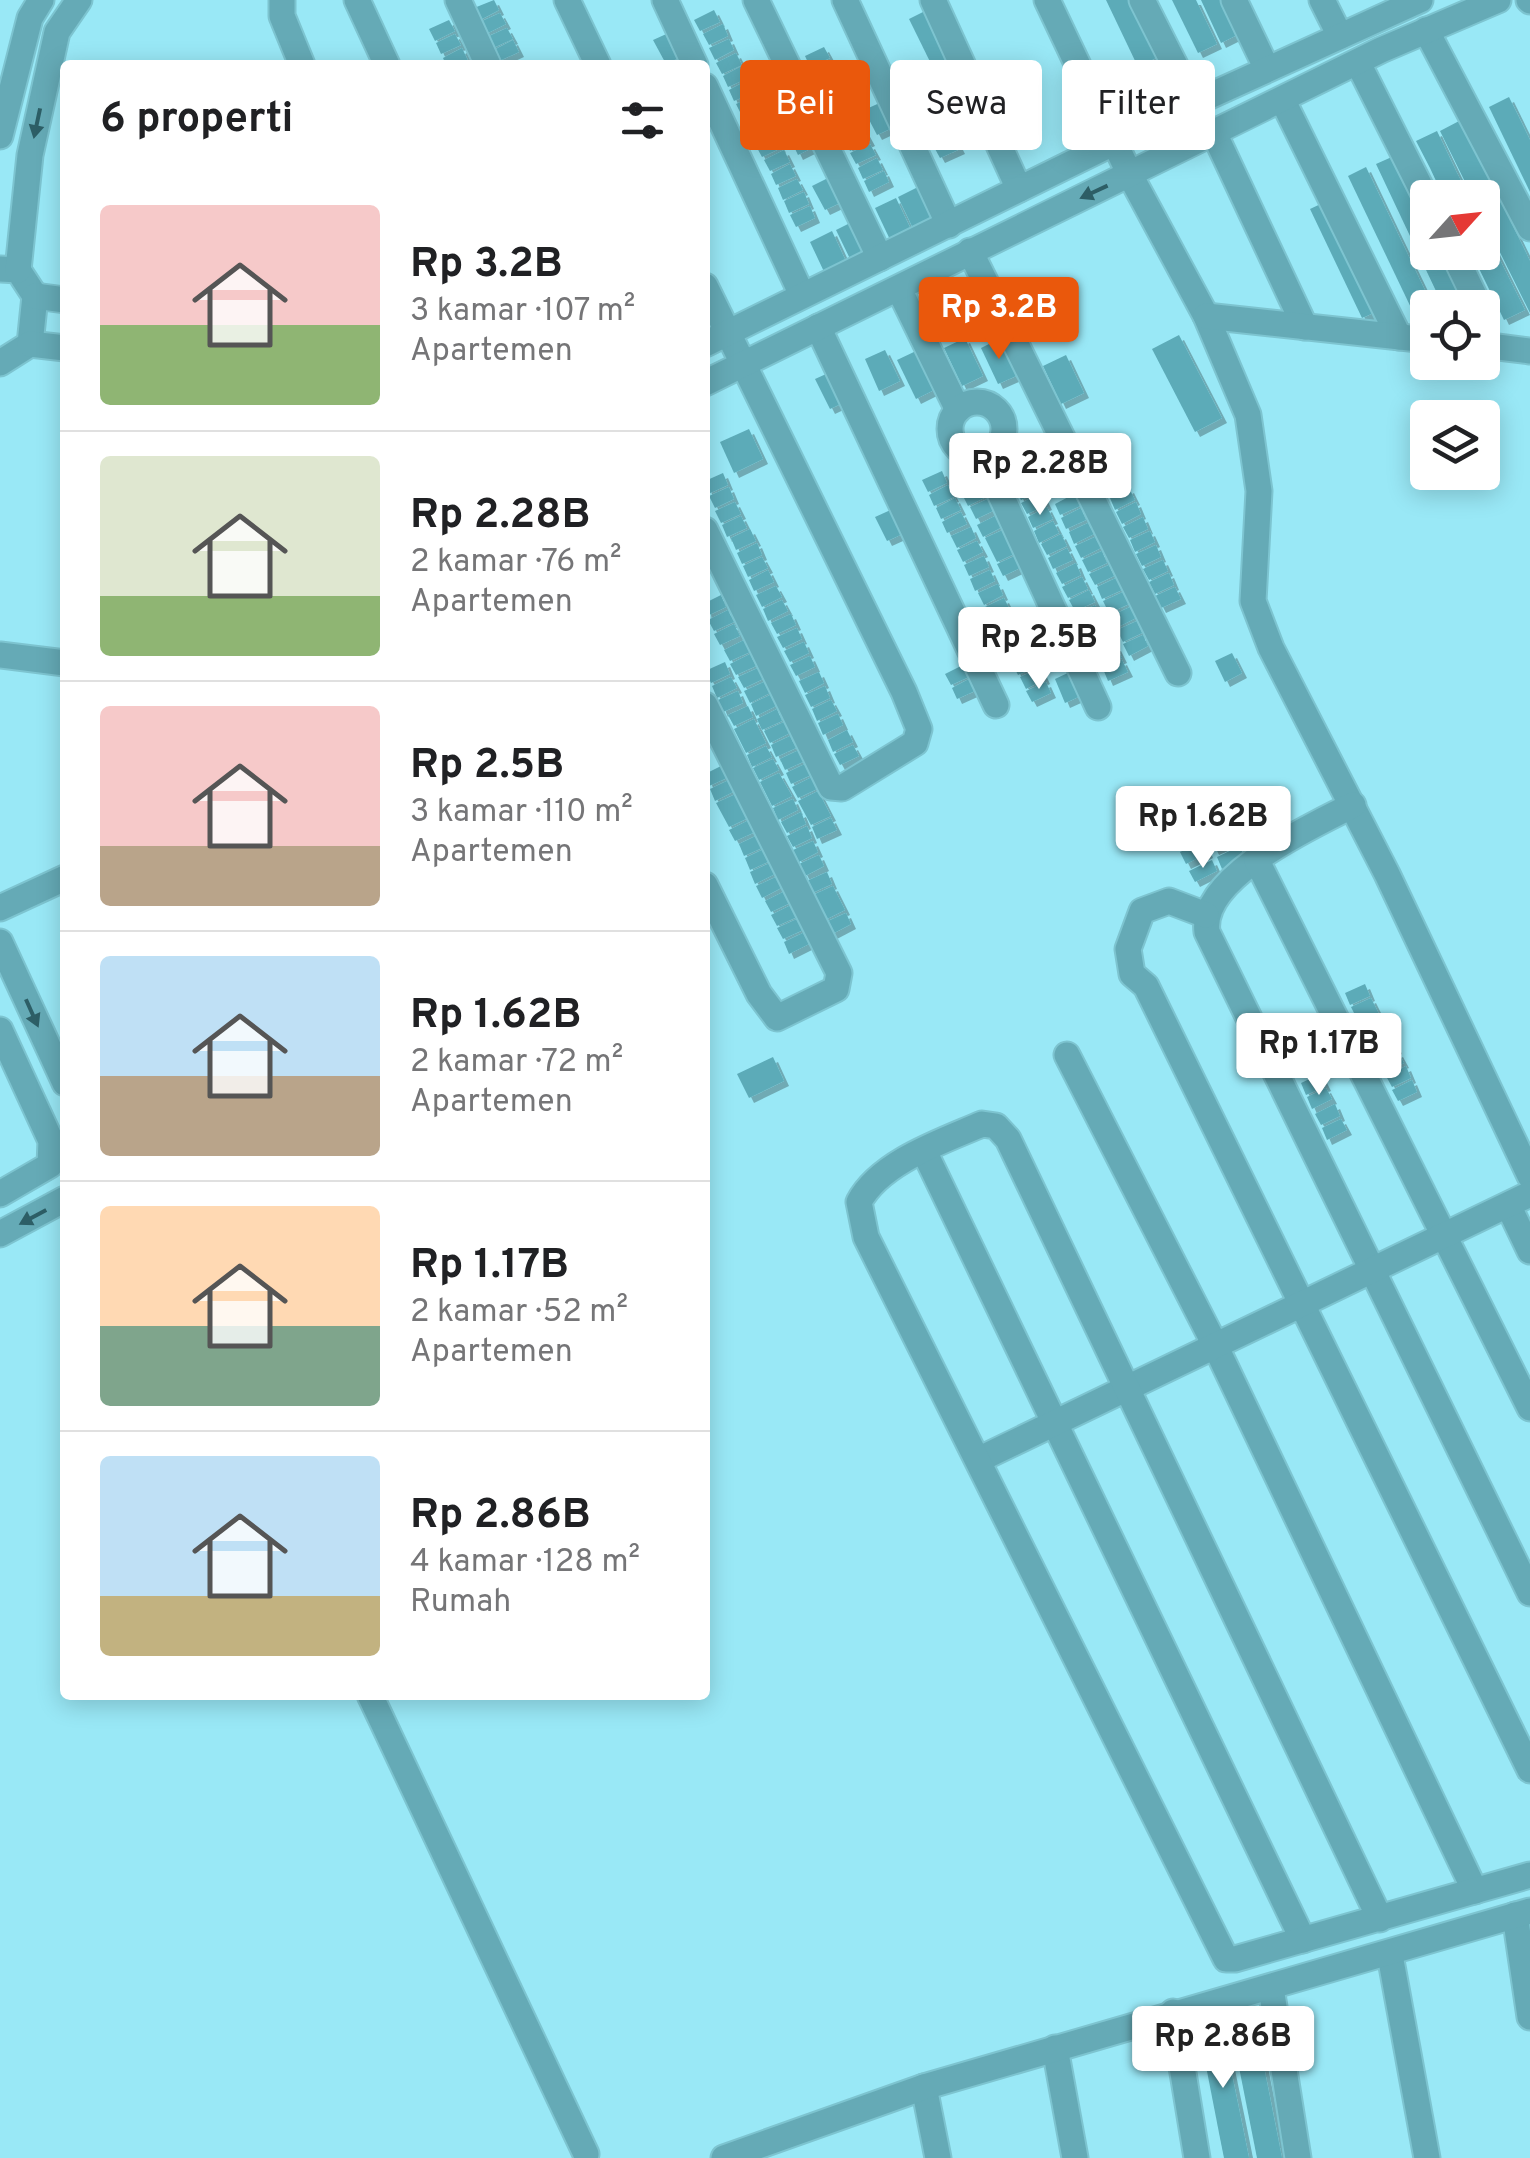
<!DOCTYPE html>
<html lang="id">
<meta charset="utf-8">
<style>
body{margin:0;font-family:Overpass,sans-serif;background:#f2f2f2;color:#202124;height:100vh;display:flex;flex-direction:column;font-size:38px;white-space:nowrap}
*{box-sizing:border-box;margin:0}
p{font-size:32px;color:#757577}
.icon{flex:none;width:55px;height:55px;fill:none;stroke:currentColor;stroke-width:2;stroke-linecap:round;stroke-linejoin:round}
.map{position:relative;flex:1;overflow:hidden}
.details{position:absolute;left:60px;top:60px;width:650px;height:1640px;display:flex;flex-direction:column;background:#fff;border-radius:10px;box-shadow:0 5px 25px #0003}
.details>*{flex:none}
.top-card{position:absolute;left:740px;top:60px;width:640px;height:90px;display:flex;gap:20px}
.needle{width:65px;rotate:63deg}
.buttons{position:absolute;left:1410px;top:180px;display:grid;gap:20px}
.buttons a{display:grid;place-items:center;width:90px;height:90px;border-radius:10px;background:#fff;box-shadow:0 5px 25px #0003;font-size:50px}
.price{position:absolute;translate:-50% -85px;padding:0 22px;border-radius:10px;background:#fff;color:#222;font-size:32px;line-height:65px;filter:drop-shadow(0 2px 5px #0008)}
.price::after{content:'';position:absolute;left:50%;top:60px;width:30px;height:22px;margin-left:-15px;background:inherit;clip-path:polygon(0 0,100% 0,50% 100%)}
.price.current{background:#ea580c;color:#fff}
ul{padding:0;list-style:none}
li{display:flex;align-items:center;gap:30px;height:250px;padding:0 40px}
li+li{border-top:2px solid #e0e0e0}
li span{display:grid;place-items:center;flex:none;width:280px;height:200px;border-radius:10px;color:#555}
li>.icon{margin-inline-start:auto}
span .icon{width:120px;height:120px;fill:#fffc;stroke-width:1}
li b{font-size:42px}
h2{display:flex;justify-content:space-between;align-items:center;height:120px;padding:0 40px;font-size:42px}
.chip{padding:0 35px;border-radius:10px;background:#fff;box-shadow:0 5px 25px #0003;font-size:35px;line-height:90px}
.chip.current{background:#ea580c;color:#fff}
.map>svg:first-child{display:block}
</style>
<div class="map">
<svg width="1530" height="2158" viewBox="0 0 1530 2158">
<defs>
<filter id="shadow"><feDropShadow dx="5" dy="5" stdDeviation="0" flood-color="#0004"/></filter>
</defs>
<rect width="100%" height="100%" fill="#99e8f6"/>
<g fill="#5cabb8" filter="url(#shadow)">
<path d="M494 0 499 10 480 20 474 8Z"/>
<path d="M1106 0H1130L1158 57 1138 67Z"/>
<path d="M1172 0H1196L1217 44 1198 53Z"/>
<path d="M1201 0H1225L1241 33 1221 43Z"/>
<path d="M929 9 990 133 970 143 909 19Z"/>
<path d="M714 10 720 22 700 31 694 20Z"/>
<path d="M500 13 506 24 486 34 480 22Z"/>
<path d="M449 20 455 31 435 41 429 29Z"/>
<path d="M723 24 728 36 709 45 703 34Z"/>
<path d="M507 28 513 39 493 48 487 37Z"/>
<path d="M673 31 685 55 666 64 653 40Z"/>
<path d="M455 34 461 45 441 54 436 43Z"/>
<path d="M729 39 734 50 715 60 709 48Z"/>
<path d="M513 40 519 52 499 61 494 50Z"/>
<path d="M824 47 830 58 810 67 805 56Z"/>
<path d="M462 48 470 65H446L443 58Z"/>
<path d="M736 53 742 65 722 74 716 63Z"/>
<path d="M830 61 836 72 816 81 811 70Z"/>
<path d="M742 66 748 78 728 87 723 76Z"/>
<path d="M920 69 932 93 913 102 901 78Z"/>
<path d="M837 75 842 87 823 96 818 85Z"/>
<path d="M748 80 754 92 734 101 729 90Z"/>
<path d="M844 88 849 100 830 109 824 97Z"/>
<path d="M756 95 768 119 748 129 743 117 751 111 742 116 736 104Z"/>
<path d="M933 96 938 107 919 117 913 105Z"/>
<path d="M1509 97 1530 140V192L1489 107Z"/>
<path d="M884 101 896 126 877 135 864 110Z"/>
<path d="M850 102 855 114 836 123 830 112Z"/>
<path d="M940 110 946 122 926 131 920 120Z"/>
<path d="M857 117 870 141 850 151 837 126Z"/>
<path d="M1461 120 1530 261V313L1482 216V198H1473L1440 131Z"/>
<path d="M805 121 818 145 798 155 786 130Z"/>
<path d="M769 122 774 133 755 143 749 131Z"/>
<path d="M948 123 953 135 934 144 928 132Z"/>
<path d="M1437 131 1457 173 1470 198H1444L1430 168 1416 141Z"/>
<path d="M776 137 781 148 762 157 756 146Z"/>
<path d="M954 137 960 149 940 158 934 147Z"/>
<path d="M870 144 876 155 856 164 850 153Z"/>
<path d="M784 150 790 162 770 171 764 160Z"/>
<path d="M1394 156 1428 226V252H1440L1467 308H1444L1376 164Z"/>
<path d="M877 158 883 170 863 179 858 168Z"/>
<path d="M790 164 796 176 776 185 771 174Z"/>
<path d="M1366 167 1432 305 1414 314 1348 176Z"/>
<path d="M884 171 889 182 869 192 864 181Z"/>
<path d="M832 176 844 201 825 210 812 186Z"/>
<path d="M797 179 803 190 783 200 778 188Z"/>
<path d="M920 186 940 228 918 239 898 197Z"/>
<path d="M804 192 809 204 789 213 784 201Z"/>
<path d="M896 198 915 238 894 248 875 208Z"/>
<path d="M1327 201 1380 310 1362 318 1310 209Z"/>
<path d="M810 206 815 218 796 227 790 215Z"/>
<path d="M856 220 874 257 854 267 836 230Z"/>
<path d="M1482 224 1525 310 1504 320 1471 252H1482Z"/>
<path d="M832 231 849 268 827 278 810 242Z"/>
<path d="M1179 335 1222 418 1195 432 1152 349Z"/>
<path d="M965 338 983 376 962 386 944 348Z"/>
<path d="M999 339 1016 376 998 384 981 348Z"/>
<path d="M885 350 900 381 879 391 865 359Z"/>
<path d="M916 351 934 390 916 399 897 360Z"/>
<path d="M1066 355 1084 393 1061 404 1043 366Z"/>
<path d="M835 370 849 400 830 409 815 379Z"/>
<path d="M749 429 763 459 734 473 720 442Z"/>
<path d="M942 471 947 483 928 492 922 480Z"/>
<path d="M723 473 728 485 708 494 705 481Z"/>
<path d="M1035 479 1040 491 1021 500 1015 488Z"/>
<path d="M948 485 954 497 934 506 929 495Z"/>
<path d="M982 485 988 496 968 506 962 494Z"/>
<path d="M729 487 734 499 715 508 709 496Z"/>
<path d="M1129 488 1135 500 1115 510 1110 498Z"/>
<path d="M1041 493 1047 505 1027 514 1021 503Z"/>
<path d="M1074 494 1080 506 1060 515 1055 504Z"/>
<path d="M955 498 961 510 941 519 936 508Z"/>
<path d="M990 498 995 510 976 519 970 507Z"/>
<path d="M735 502 741 514 721 523 715 511Z"/>
<path d="M1136 502 1141 514 1122 524 1116 512Z"/>
<path d="M1047 507 1053 519 1033 528 1028 517Z"/>
<path d="M895 508 907 532 887 541 875 517Z"/>
<path d="M1081 508 1086 520 1066 529 1061 518Z"/>
<path d="M961 512 967 524 947 533 942 522Z"/>
<path d="M997 515 1002 527 983 537 977 525Z"/>
<path d="M741 516 747 528 727 537 722 525Z"/>
<path d="M1143 517 1148 529 1129 538 1123 527Z"/>
<path d="M1053 521 1059 533 1039 543 1034 531Z"/>
<path d="M1088 523 1094 534 1074 544 1069 532Z"/>
<path d="M971 527 976 538 957 548 951 536Z"/>
<path d="M750 529 756 541 736 550 731 538Z"/>
<path d="M1005 529 1016 553 997 562 985 538Z"/>
<path d="M1150 531 1155 542 1135 552 1130 540Z"/>
<path d="M1061 534 1067 546 1047 555 1041 544Z"/>
<path d="M1095 537 1101 548 1081 558 1075 546Z"/>
<path d="M977 541 983 552 963 562 957 550Z"/>
<path d="M757 543 762 555 742 564 737 553Z"/>
<path d="M1156 545 1161 557 1142 566 1136 554Z"/>
<path d="M1067 548 1073 560 1053 569 1048 558Z"/>
<path d="M1102 551 1107 563 1088 572 1082 560Z"/>
<path d="M1017 555 1022 567 1003 576 997 564Z"/>
<path d="M984 556 989 567 969 576 964 565Z"/>
<path d="M762 557 768 568 748 577 743 566Z"/>
<path d="M1163 560 1168 571 1149 580 1143 569Z"/>
<path d="M1076 563 1081 575 1062 584 1056 573Z"/>
<path d="M1109 565 1114 576 1095 585 1089 574Z"/>
<path d="M768 570 774 582 754 591 749 580Z"/>
<path d="M990 570 995 581 975 591 970 579Z"/>
<path d="M1169 573 1174 585 1155 594 1149 582Z"/>
<path d="M1082 577 1088 589 1068 598 1062 587Z"/>
<path d="M1116 578 1122 590 1102 599 1097 587Z"/>
<path d="M998 584 1003 595 984 605 978 593Z"/>
<path d="M776 586 782 597 762 607 756 595Z"/>
<path d="M1175 587 1181 599 1161 608 1155 596Z"/>
<path d="M1089 590 1095 602 1075 611 1069 600Z"/>
<path d="M1123 592 1129 604 1109 613 1103 601Z"/>
<path d="M721 595 726 607 707 616 705 603Z"/>
<path d="M1004 598 1016 622 996 631 985 607Z"/>
<path d="M782 600 788 611 768 621 763 609Z"/>
<path d="M1095 605 1101 616 1081 625 1076 614Z"/>
<path d="M1130 607 1136 618 1116 628 1111 616Z"/>
<path d="M728 610 734 622 714 631 708 620Z"/>
<path d="M791 614 796 625 777 634 771 623Z"/>
<path d="M1103 617 1109 628 1089 638 1083 626Z"/>
<path d="M1137 621 1142 633 1123 642 1117 630Z"/>
<path d="M734 624 740 636 720 645 714 634Z"/>
<path d="M1016 624 1022 636 1002 645 997 633Z"/>
<path d="M797 628 802 639 783 648 777 637Z"/>
<path d="M1109 631 1115 643 1095 652 1090 640Z"/>
<path d="M1143 635 1148 646 1129 656 1123 644Z"/>
<path d="M744 640 750 652 730 661 724 650Z"/>
<path d="M1026 640 1032 651 1012 661 1006 649Z"/>
<path d="M804 642 809 653 790 662 784 651Z"/>
<path d="M1116 646 1122 658 1102 667 1096 655Z"/>
<path d="M1232 653 1242 673 1225 682 1215 661Z"/>
<path d="M750 654 756 666 736 675 730 664Z"/>
<path d="M1032 654 1038 666 1018 675 1012 663Z"/>
<path d="M810 656 815 667 796 676 790 665Z"/>
<path d="M1122 660 1128 672 1108 681 1103 669Z"/>
<path d="M725 662 730 674 711 683 705 671Z"/>
<path d="M965 664 971 676 951 685 945 674Z"/>
<path d="M758 668 763 679 744 688 738 677Z"/>
<path d="M1040 668 1045 679 1026 689 1020 677Z"/>
<path d="M1074 670 1085 694 1065 703 1055 679Z"/>
<path d="M819 672 824 683 805 693 799 681Z"/>
<path d="M731 677 737 688 717 698 712 686Z"/>
<path d="M971 678 977 690 957 699 952 688Z"/>
<path d="M764 682 770 693 750 703 744 691Z"/>
<path d="M1046 682 1051 693 1032 702 1026 691Z"/>
<path d="M825 686 830 698 811 707 805 695Z"/>
<path d="M738 691 743 703 723 712 718 700Z"/>
<path d="M770 695 776 706 756 716 751 704Z"/>
<path d="M831 700 837 711 817 721 812 709Z"/>
<path d="M748 706 753 717 734 726 728 715Z"/>
<path d="M777 709 782 721 762 730 757 719Z"/>
<path d="M838 714 843 725 823 735 818 723Z"/>
<path d="M754 719 766 743 746 753 734 729Z"/>
<path d="M784 722 790 733 770 743 764 731Z"/>
<path d="M847 730 853 742 833 752 828 740Z"/>
<path d="M790 736 796 748 776 757 771 745Z"/>
<path d="M853 745 859 756 840 765 834 754Z"/>
<path d="M766 746 772 757 752 767 747 755Z"/>
<path d="M799 750 805 761 785 770 780 759Z"/>
<path d="M773 759 779 770 759 780 753 768Z"/>
<path d="M805 764 811 775 791 784 786 773Z"/>
<path d="M723 765 729 777 709 786 705 774Z"/>
<path d="M779 773 792 796 772 806 760 782Z"/>
<path d="M812 777 817 789 798 798 792 787Z"/>
<path d="M729 780 735 791 715 801 710 789Z"/>
<path d="M818 791 831 816 811 825 798 801Z"/>
<path d="M1272 791 1278 802 1255 813 1250 801Z"/>
<path d="M736 794 748 818 729 827 716 803Z"/>
<path d="M793 799 798 810 778 820 773 808Z"/>
<path d="M1244 801 1249 812 1226 823 1221 811Z"/>
<path d="M1281 807 1286 819 1239 838 1234 827Z"/>
<path d="M801 812 806 824 787 833 781 822Z"/>
<path d="M1219 813 1224 824 1202 835 1196 823Z"/>
<path d="M831 818 837 830 817 839 812 827Z"/>
<path d="M749 820 755 832 735 841 729 830Z"/>
<path d="M807 826 812 838 793 847 787 836Z"/>
<path d="M1231 828 1237 840 1214 850 1209 839Z"/>
<path d="M758 835 764 847 744 856 739 844Z"/>
<path d="M813 841 818 852 799 862 793 850Z"/>
<path d="M1203 841 1208 853 1186 864 1180 852Z"/>
<path d="M1240 846 1245 858 1222 869 1217 857Z"/>
<path d="M764 849 770 861 750 870 745 858Z"/>
<path d="M819 855 824 866 805 876 799 864Z"/>
<path d="M1212 860 1217 871 1195 882 1189 871Z"/>
<path d="M770 863 775 874 755 884 750 872Z"/>
<path d="M827 872 832 884 812 893 807 881Z"/>
<path d="M776 877 781 888 762 898 756 886Z"/>
<path d="M833 886 845 910 825 920 813 895Z"/>
<path d="M785 891 790 903 771 912 765 901Z"/>
<path d="M791 905 797 917 777 926 771 915Z"/>
<path d="M846 913 851 924 832 934 826 922Z"/>
<path d="M797 919 803 930 783 939 777 928Z"/>
<path d="M803 933 809 944 789 954 784 942Z"/>
<path d="M1365 984 1370 996 1350 1005 1345 993Z"/>
<path d="M1371 998 1383 1022 1363 1031 1351 1007Z"/>
<path d="M1331 1018 1343 1042 1323 1051 1311 1028Z"/>
<path d="M1383 1025 1389 1036 1369 1045 1364 1034Z"/>
<path d="M1392 1038 1397 1049 1378 1059 1372 1047Z"/>
<path d="M1398 1052 1404 1063 1384 1073 1379 1061Z"/>
<path d="M773 1057 784 1081 749 1098 737 1074Z"/>
<path d="M1406 1066 1411 1078 1392 1087 1386 1076Z"/>
<path d="M1320 1074 1326 1086 1306 1095 1301 1083Z"/>
<path d="M1412 1080 1417 1092 1398 1101 1392 1090Z"/>
<path d="M1326 1088 1332 1099 1312 1109 1307 1097Z"/>
<path d="M1335 1104 1340 1116 1321 1125 1315 1114Z"/>
<path d="M1341 1119 1347 1130 1327 1140 1322 1128Z"/>
<path d="M1221 2021 1244 2133 1249 2158H1224L1220 2138 1198 2025Z"/>
<path d="M1259 2042 1262 2057 1282 2158H1257L1235 2047Z"/>
</g>
<g fill="none" stroke-linecap="round" stroke-linejoin="round">
<g stroke="#7dc4d0" stroke-width="29">
<g id="minor">
<path d="M282 0V16L302 65"/>
<path d="M357 0 387 65"/>
<path d="M458 0 488 65"/>
<path d="M567 0 598 65"/>
<path d="M665 0 695 65"/>
<path d="M756 0 880 258"/>
<path d="M845 0 949 225"/>
<path d="M933 0 1019 189"/>
<path d="M1047 0 1130 175 1206 316 1248 415 1259 491 1253 601 1271 648 1387 874 1530 1176"/>
<path d="M1142 0 1194 103"/>
<path d="M1234 0 1267 69"/>
<path d="M1322 0 1340 36"/>
<path d="M1529 0 1530 1"/>
<path d="M1426 30 1530 228"/>
<path d="M1358 63 1428 202"/>
<path d="M705 86 802 295"/>
<path d="M1283 101 1399 337"/>
<path d="M1215 135 1305 327"/>
<path d="M0 136 30 18 41 0"/>
<path d="M970 251 1178 673"/>
<path d="M1453 252 1480 308"/>
<path d="M0 269 18 270 35 296 30 344 0 363"/>
<path d="M18 270 30 155 57 32 79 0"/>
<path d="M705 286 904 692 919 729 915 743 842 788 831 787 705 530"/>
<path d="M899 289 958 410"/>
<path d="M35 296 65 300"/>
<path d="M1206 316 1428 340"/>
<path d="M818 327 996 705"/>
<path d="M30 344 65 348"/>
<path d="M705 344 1194 103 1420 0"/>
<path d="M1482 345 1530 351"/>
<path d="M705 383 1381 50 1498 0"/>
<circle cx="977" cy="429" r="27"/>
<path d="M983 456 1098 707"/>
<path d="M0 655 65 663"/>
<path d="M705 705 839 973 836 989 777 1018 759 994 705 885"/>
<path d="M1353 805C1312 826 1199 877 1207 932L1530 1593"/>
<path d="M1257 861 1530 1408"/>
<path d="M0 908 65 878"/>
<path d="M1206 915 1169 901 1142 911 1128 949 1132 974 1146 986 1530 1770"/>
<path d="M0 942 65 1083"/>
<path d="M0 1030 51 1141 50 1165 0 1194"/>
<path d="M1067 1055 1214 1343 1475 1891"/>
<path d="M924 1151 1303 1940"/>
<path d="M1509 1207 1530 1251"/>
<path d="M0 1234 65 1199"/>
<path d="M978 1460 1530 1194"/>
<path d="M370 1695 586 2154"/>
<path d="M1515 1915 1530 2017"/>
<path d="M1380 1919 1008 1139 996 1126 982 1124C943 1141 880 1162 859 1202L866 1237 1226 1959H1235L1530 1875"/>
<path d="M1390 1955 1427 2158"/>
<path d="M1271 1988 1298 2158"/>
<path d="M1173 2012 1197 2158"/>
<path d="M1055 2048 1075 2158"/>
<path d="M924 2087 938 2158"/>
<path d="M724 2158 924 2087 1530 1911"/>
</g>
</g>
<use href="#minor" stroke="#65aab6" stroke-width="25"/>
</g>
<defs><path id="oneway-solid" d="M-6-.8H1V-3.2L6.5 0L1 3.2V.8H-6Z" transform="scale(2.5)"/></defs>
<g fill="#2d5e66">
<use href="#oneway-solid" transform="translate(37 123) rotate(102)"/>
<use href="#oneway-solid" transform="translate(1094 192) rotate(155)"/>
<use href="#oneway-solid" transform="translate(32 1013) rotate(66)"/>
<use href="#oneway-solid" transform="translate(33 1217) rotate(152)"/>
</g>
</svg>
<div class="buttons">
<a><svg class="needle" viewBox="-14 -14 28 28"><path d="M0-13l5 13h-10z" fill="#e53935"/><path d="M0 13l5-13h-10z" fill="#757577"/></svg></a>
<a><svg class="icon" aria-label="locate" viewBox="0 0 24 24"><circle cx="12" cy="12" r="6"/><path d="M12 2v4M12 18v4M2 12h4M18 12h4"/></svg></a>
<a><svg class="icon" aria-label="layers" viewBox="0 0 24 24"><path d="M12 4l9 5-9 5-9-5zM3 14l9 5 9-5"/></svg></a>
</div>
<b class="price current" style="left:999px;top:362px">Rp 3.2B</b>
<b class="price" style="left:1040px;top:518px">Rp 2.28B</b>
<b class="price" style="left:1039px;top:692px">Rp 2.5B</b>
<b class="price" style="left:1203px;top:871px">Rp 1.62B</b>
<b class="price" style="left:1319px;top:1098px">Rp 1.17B</b>
<b class="price" style="left:1223px;top:2091px">Rp 2.86B</b>
<div class="top-card">
<a class="chip current">Beli</a>
<a class="chip">Sewa</a>
<a class="chip">Filter</a>
</div>
<section class="details">
<h2>6 properti<svg class="icon" aria-label="filters" viewBox="0 0 24 24"><path d="M4 7h16M4 17h16"/><circle cx="9" cy="7" r="2"/><circle cx="15" cy="17" r="2"/></svg></h2>
<ul>
<li><span style="background:linear-gradient(#f6c9c9 60%,#8fb573 0)"><svg class="icon" aria-label="home" viewBox="0 0 24 24"><path d="M3 11l9-7 9 7M6 9v11h12V9"/></svg></span><div><b>Rp 3.2B</b><p>3 kamar · 107 m²</p><p>Apartemen</p></div></li>
<li><span style="background:linear-gradient(#dfe7d0 70%,#8fb573 0)"><svg class="icon" aria-label="home" viewBox="0 0 24 24"><path d="M3 11l9-7 9 7M6 9v11h12V9"/></svg></span><div><b>Rp 2.28B</b><p>2 kamar · 76 m²</p><p>Apartemen</p></div></li>
<li><span style="background:linear-gradient(#f6c9c9 70%,#b9a48a 0)"><svg class="icon" aria-label="home" viewBox="0 0 24 24"><path d="M3 11l9-7 9 7M6 9v11h12V9"/></svg></span><div><b>Rp 2.5B</b><p>3 kamar · 110 m²</p><p>Apartemen</p></div></li>
<li><span style="background:linear-gradient(#bfe0f5 60%,#b9a48a 0)"><svg class="icon" aria-label="home" viewBox="0 0 24 24"><path d="M3 11l9-7 9 7M6 9v11h12V9"/></svg></span><div><b>Rp 1.62B</b><p>2 kamar · 72 m²</p><p>Apartemen</p></div></li>
<li><span style="background:linear-gradient(#ffd9b3 60%,#7fa58c 0)"><svg class="icon" aria-label="home" viewBox="0 0 24 24"><path d="M3 11l9-7 9 7M6 9v11h12V9"/></svg></span><div><b>Rp 1.17B</b><p>2 kamar · 52 m²</p><p>Apartemen</p></div></li>
<li><span style="background:linear-gradient(#bfe0f5 70%,#c2b280 0)"><svg class="icon" aria-label="home" viewBox="0 0 24 24"><path d="M3 11l9-7 9 7M6 9v11h12V9"/></svg></span><div><b>Rp 2.86B</b><p>4 kamar · 128 m²</p><p>Rumah</p></div></li>
</ul>
</section>
</div>
